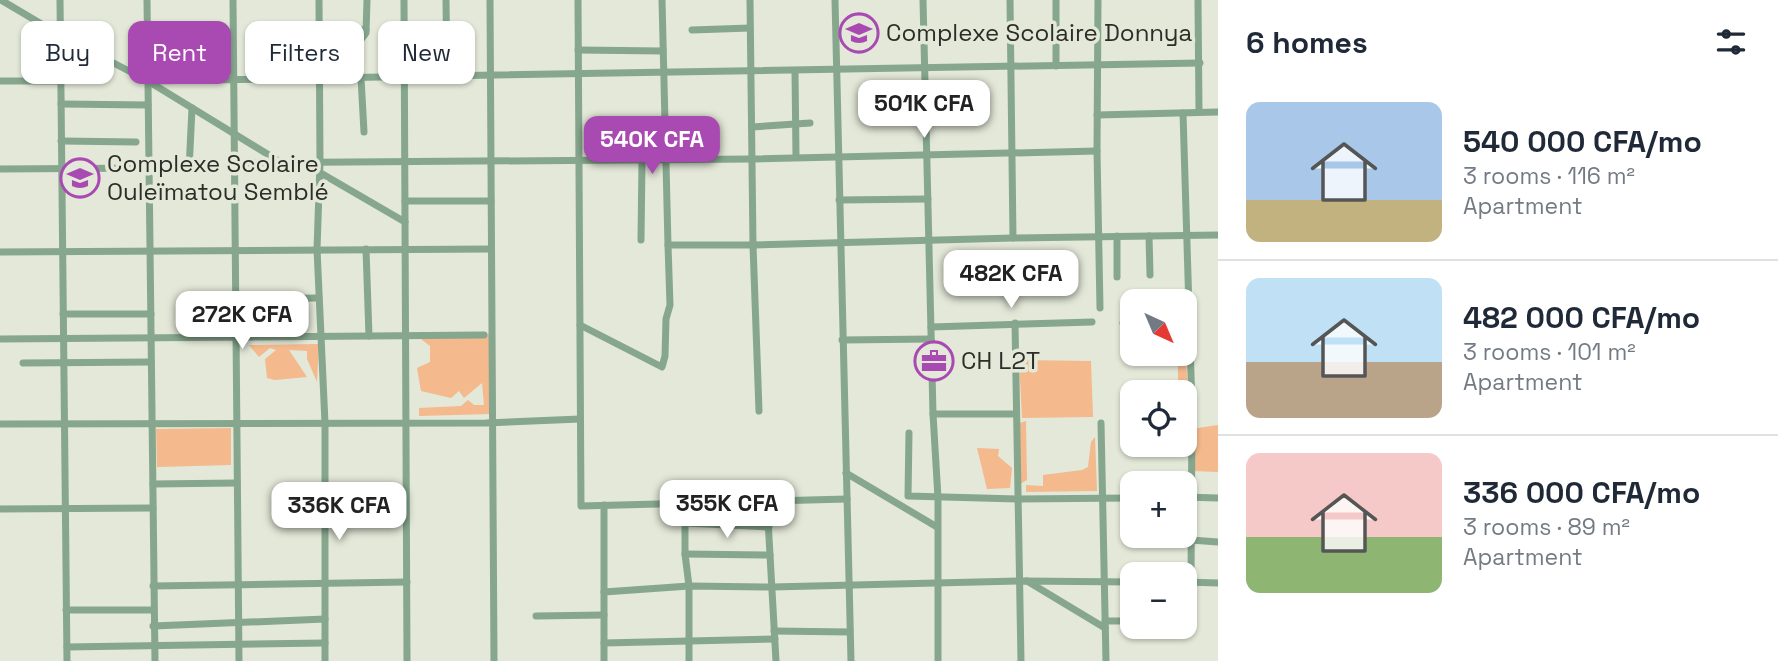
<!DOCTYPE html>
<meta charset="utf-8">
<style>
body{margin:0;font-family:"Space Grotesk",sans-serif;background:#f6f6f7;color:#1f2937;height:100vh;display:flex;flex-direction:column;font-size:26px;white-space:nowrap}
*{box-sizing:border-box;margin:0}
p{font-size:23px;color:#747a83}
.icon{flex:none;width:38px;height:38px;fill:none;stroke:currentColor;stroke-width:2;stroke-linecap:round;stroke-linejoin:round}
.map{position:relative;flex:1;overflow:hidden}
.drawer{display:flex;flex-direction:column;background:#fff;width:560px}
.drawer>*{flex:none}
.hud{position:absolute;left:21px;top:21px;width:665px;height:63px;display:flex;gap:14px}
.needle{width:46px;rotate:136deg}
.tools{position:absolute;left:1120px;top:289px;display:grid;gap:14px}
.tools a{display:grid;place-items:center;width:77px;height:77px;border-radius:14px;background:#fff;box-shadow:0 2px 5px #0004;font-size:35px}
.price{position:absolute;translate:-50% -60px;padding:0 16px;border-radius:14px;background:#fff;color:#222;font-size:23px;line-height:46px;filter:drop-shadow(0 2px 4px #0008)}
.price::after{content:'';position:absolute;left:50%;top:42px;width:21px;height:16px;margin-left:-10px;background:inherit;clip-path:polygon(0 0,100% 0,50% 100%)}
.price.on{background:#a94ab3;color:#fff}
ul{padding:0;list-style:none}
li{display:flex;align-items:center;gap:21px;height:175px;padding:0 28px}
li+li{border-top:2px solid #e0e1e3}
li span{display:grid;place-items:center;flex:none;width:196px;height:140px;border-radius:14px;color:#555}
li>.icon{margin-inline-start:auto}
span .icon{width:84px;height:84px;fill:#fffc;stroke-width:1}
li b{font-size:30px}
h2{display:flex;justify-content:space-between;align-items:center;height:84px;padding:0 28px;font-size:30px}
.chip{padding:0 24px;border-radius:14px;background:#fff;box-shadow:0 2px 5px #0004;font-size:24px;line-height:63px}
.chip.on{background:#a94ab3;color:#fff}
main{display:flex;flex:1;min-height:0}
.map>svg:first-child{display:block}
</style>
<main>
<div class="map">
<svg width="1218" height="661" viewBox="0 0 1218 661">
<rect width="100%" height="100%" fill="#e3e8d8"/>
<g fill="#f4b98c">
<path d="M1185 326 1188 404 1185 405V392H1178V354H1185Z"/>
<path d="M490 334V414L419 416V408L461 406 468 400 474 405H484L482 383 464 398 459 391 451 398 421 391 417 368 430 362V346L417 336Z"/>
<path d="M319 344 317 382 307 359V351L289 350 307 377 275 380 267 378 265 359 276 350 270 348 259 357 249 345Z"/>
<path d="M1019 360 1091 361 1093 417 1022 418Z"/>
<path d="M1026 421 1027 480 1020 484V423Z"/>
<path d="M1218 425V472L1192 471 1191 429Z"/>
<path d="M231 428V465L157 467 156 429Z"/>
<path d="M1095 437 1097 491 1026 492V485L1043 486V475L1082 470 1088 467 1091 442Z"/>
<path d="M977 448 999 449 998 456 1012 468 1010 488 987 489Z"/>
</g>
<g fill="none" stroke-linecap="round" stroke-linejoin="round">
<g stroke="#86a78e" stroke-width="7">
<path d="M1 0 60 35 148 81 282 163"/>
<path d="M60 0 67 661"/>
<path d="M147 0 155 661"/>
<path d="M233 0 239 661"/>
<path d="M319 0 320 162 317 249 325 423V661"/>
<path d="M404 0 407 661"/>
<path d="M446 0 447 77"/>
<path d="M490 0 494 661"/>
<path d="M578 0 581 506 847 499"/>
<path d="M662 0 668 245H753L759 411"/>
<path d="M750 0 753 245 1013 238 1218 235"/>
<path d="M835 0 851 661"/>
<path d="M923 0 933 414 938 498V661"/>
<path d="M1010 0 1013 238"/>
<path d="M1056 0V66"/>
<path d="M1098 0 1097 151 1100 308"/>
<path d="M1198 0 1199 112"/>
<path d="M319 29 366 30"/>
<path d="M692 30 750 28"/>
<path d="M578 50 663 51"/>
<path d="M795 71 796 157"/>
<path d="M357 78V54L360 41 366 33 367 0"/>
<path d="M361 78 364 132"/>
<path d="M0 81H61"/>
<path d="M148 81 1200 63"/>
<path d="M61 104 148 105"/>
<path d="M1183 113 1192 407 1191 582"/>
<path d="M1097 115 1218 112"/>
<path d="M752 127 810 123"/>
<path d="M61 141 136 142"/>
<path d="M235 163 752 159 1097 151"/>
<path d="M0 169 149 168"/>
<path d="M189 170 192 108"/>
<path d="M319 172 405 222"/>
<path d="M839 200 928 199"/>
<path d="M405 201H491"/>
<path d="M1149 236 1150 275"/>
<path d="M641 240 642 160"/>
<path d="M366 249 369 336"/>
<path d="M0 252 491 249"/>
<path d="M1117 277V236"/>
<path d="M236 299 319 298"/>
<path d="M63 314H151"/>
<path d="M1015 323 1021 661"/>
<path d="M1123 323H1132"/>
<path d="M580 325 662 367 665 356 666 319 670 305 668 245"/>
<path d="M931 327 1092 322"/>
<path d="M0 339 484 335"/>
<path d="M842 340 931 339"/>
<path d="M23 363 151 362"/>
<path d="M933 414H1015"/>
<path d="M1101 423 1106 661"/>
<path d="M0 424 486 423 580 419"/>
<path d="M909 433 908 496 1017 499 1132 498"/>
<path d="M846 473 937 527"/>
<path d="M153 484 237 483"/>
<path d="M1185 497 1218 498"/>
<path d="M767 502 776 661"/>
<path d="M0 509 153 508"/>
<path d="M685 523 769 527"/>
<path d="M1191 540 1218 542"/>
<path d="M685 554 770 555"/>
<path d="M1027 581 1105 628"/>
<path d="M1185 582 1218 583"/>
<path d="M153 586 407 582"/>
<path d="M604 592 689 586 772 587 1023 581 1132 582"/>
<path d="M66 610H153"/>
<path d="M536 616 604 615"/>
<path d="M1105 621H1132"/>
<path d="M153 626 325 619"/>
<path d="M774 631 850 632"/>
<path d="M604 643 775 639"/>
<path d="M67 647 325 643"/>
<path d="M604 661V505"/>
<path d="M689 661V586L685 554V523L689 501"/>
</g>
</g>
<defs>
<g id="school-ring" transform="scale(2.0125)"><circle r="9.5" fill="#e3e8d8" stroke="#a94ab3" stroke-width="1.5"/><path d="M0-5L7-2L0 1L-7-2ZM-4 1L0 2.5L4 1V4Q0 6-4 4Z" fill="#a94ab3"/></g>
<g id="office-ring" transform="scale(2.0125)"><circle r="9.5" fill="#e3e8d8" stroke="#a94ab3" stroke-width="1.5"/><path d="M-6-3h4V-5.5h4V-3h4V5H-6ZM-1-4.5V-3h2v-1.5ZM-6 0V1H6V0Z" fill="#a94ab3"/></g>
</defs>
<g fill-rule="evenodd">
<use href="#school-ring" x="859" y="33"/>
<use href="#school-ring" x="80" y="178"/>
<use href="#office-ring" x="934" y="361"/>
</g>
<g text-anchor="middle" stroke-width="7" stroke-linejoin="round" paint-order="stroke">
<g font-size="24" fill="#2b2d27" stroke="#e3e8d8" text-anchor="start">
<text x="886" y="41">Complexe Scolaire Donnya</text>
<text x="107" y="172">Complexe Scolaire<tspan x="107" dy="28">Ouleïmatou Semblé</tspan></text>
<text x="961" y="369">CH L2T</text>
</g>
</g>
</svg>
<div class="tools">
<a><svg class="needle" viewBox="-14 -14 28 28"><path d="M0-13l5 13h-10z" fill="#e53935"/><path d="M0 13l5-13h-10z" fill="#747a83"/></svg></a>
<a><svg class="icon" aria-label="locate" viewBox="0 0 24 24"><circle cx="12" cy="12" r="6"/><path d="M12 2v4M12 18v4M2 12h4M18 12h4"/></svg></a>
<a>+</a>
<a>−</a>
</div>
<b class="price" style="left:924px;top:140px">501K CFA</b>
<b class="price on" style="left:652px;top:176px">540K CFA</b>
<b class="price" style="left:1011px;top:310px">482K CFA</b>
<b class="price" style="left:242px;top:351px">272K CFA</b>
<b class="price" style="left:727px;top:540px">355K CFA</b>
<b class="price" style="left:339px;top:542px">336K CFA</b>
<div class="hud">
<a class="chip">Buy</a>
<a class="chip on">Rent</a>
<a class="chip">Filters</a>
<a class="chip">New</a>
</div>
</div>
<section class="drawer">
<h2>6 homes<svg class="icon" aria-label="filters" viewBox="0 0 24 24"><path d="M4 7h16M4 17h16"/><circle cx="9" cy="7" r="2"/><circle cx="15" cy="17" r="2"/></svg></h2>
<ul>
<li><span style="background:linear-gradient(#a9c7e8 70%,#c2b280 0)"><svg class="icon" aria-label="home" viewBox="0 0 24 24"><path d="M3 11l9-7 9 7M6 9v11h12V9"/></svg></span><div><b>540 000 CFA/mo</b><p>3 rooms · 116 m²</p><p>Apartment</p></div></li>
<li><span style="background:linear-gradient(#bfe0f5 60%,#b9a48a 0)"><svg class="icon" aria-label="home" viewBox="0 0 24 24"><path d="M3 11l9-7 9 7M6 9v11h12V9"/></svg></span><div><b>482 000 CFA/mo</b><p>3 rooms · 101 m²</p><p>Apartment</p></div></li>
<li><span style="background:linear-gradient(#f6c9c9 60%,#8fb573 0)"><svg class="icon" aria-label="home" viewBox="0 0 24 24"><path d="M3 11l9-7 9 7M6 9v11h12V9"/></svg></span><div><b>336 000 CFA/mo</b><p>3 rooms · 89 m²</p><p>Apartment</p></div></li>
</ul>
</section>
</main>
